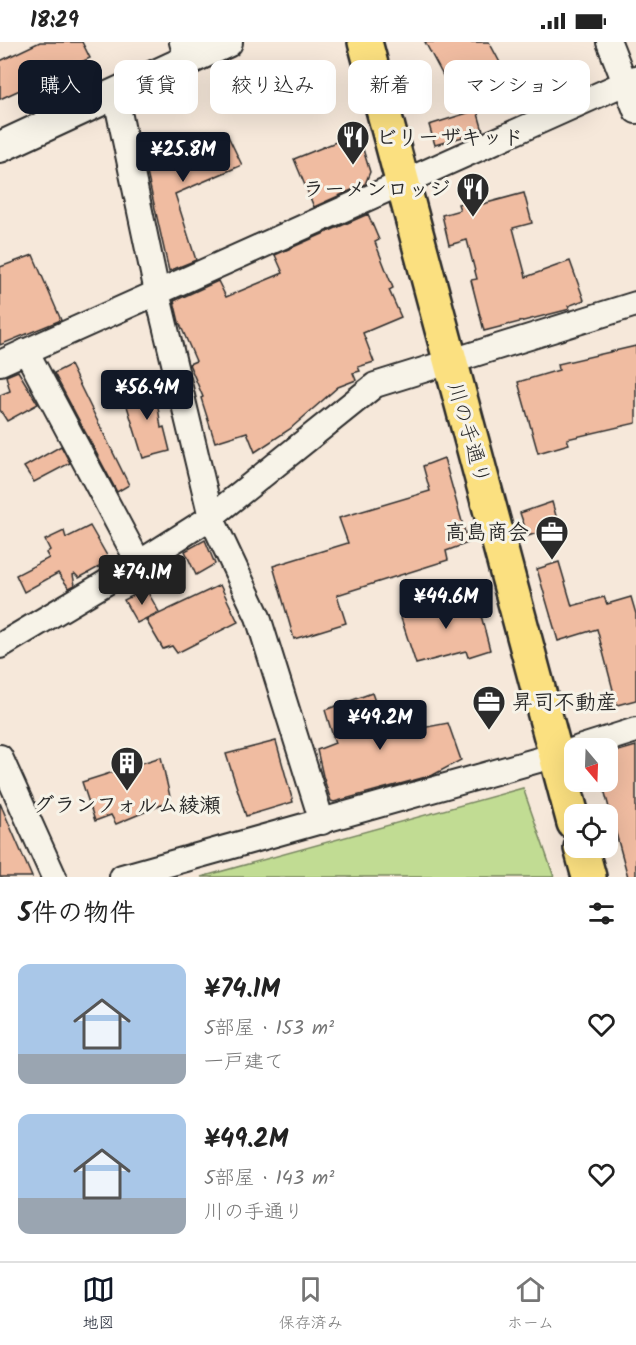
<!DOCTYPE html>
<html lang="ja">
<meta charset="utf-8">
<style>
body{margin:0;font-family:Kalam,"Klee One",sans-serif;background:#f6f6f6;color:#222;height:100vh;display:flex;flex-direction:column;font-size:22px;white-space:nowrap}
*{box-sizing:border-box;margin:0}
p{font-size:20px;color:#767676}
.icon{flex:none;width:33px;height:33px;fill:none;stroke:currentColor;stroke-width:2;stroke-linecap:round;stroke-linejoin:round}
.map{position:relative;height:835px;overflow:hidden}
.drawer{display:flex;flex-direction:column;background:#fff;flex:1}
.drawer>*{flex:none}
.hud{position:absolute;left:18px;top:18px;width:600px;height:54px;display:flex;gap:12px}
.needle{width:39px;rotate:161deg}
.tools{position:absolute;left:564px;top:696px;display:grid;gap:12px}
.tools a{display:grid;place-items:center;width:54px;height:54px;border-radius:12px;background:#fff;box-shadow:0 6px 24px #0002;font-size:30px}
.price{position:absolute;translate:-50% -51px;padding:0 14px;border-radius:6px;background:#111827;color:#fff;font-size:20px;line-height:39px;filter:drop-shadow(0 2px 3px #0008)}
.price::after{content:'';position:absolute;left:50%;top:36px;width:18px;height:14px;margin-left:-9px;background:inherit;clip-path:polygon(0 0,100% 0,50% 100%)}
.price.on{background:#222;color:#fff}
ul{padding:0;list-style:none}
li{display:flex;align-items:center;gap:18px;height:150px;padding:0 18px}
li span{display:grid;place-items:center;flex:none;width:168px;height:120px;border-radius:12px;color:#555}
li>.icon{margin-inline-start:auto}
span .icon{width:72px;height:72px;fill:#fffc;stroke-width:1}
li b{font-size:26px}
h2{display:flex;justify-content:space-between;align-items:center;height:72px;padding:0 18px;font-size:26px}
.chip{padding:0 21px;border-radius:12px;background:#fff;box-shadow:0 6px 24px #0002;font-size:21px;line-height:54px}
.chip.on{background:#111827;color:#fff}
.status{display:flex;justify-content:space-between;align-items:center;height:42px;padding:0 30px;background:#fff;direction:ltr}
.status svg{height:16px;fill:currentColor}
.menu{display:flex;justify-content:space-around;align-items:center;height:84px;border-top:2px solid #e0e0e0;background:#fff;font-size:16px;color:#767676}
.menu a{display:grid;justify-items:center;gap:3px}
.menu .on{color:#111827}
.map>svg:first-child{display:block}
</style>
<div class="status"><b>18:29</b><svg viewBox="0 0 49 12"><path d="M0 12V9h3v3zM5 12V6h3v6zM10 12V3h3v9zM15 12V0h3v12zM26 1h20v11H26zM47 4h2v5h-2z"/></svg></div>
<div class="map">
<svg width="636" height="835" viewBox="0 0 636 835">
<rect width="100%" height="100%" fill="#f6e8da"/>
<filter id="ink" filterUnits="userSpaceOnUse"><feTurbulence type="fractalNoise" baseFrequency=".0167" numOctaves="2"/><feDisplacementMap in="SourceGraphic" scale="12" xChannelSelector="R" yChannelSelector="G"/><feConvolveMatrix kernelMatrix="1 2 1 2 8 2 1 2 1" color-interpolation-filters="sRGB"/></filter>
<g filter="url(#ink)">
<path fill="#c1dc93" stroke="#76845f" stroke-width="1.5" d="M523 746 554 835H201Z"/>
<g fill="#f0bca1" stroke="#2b2b2b" stroke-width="1.5">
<path d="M40 0H82L90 16 0 57V19Z"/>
<path d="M425 0H489L513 45 463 71Z"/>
<path d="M477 68 483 89 435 103 429 83Z"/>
<path d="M186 90 188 98 201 93 204 99 226 90 242 123 175 152 196 218 169 229 141 104Z"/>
<path d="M358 91 370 130 365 142 314 165 294 117Z"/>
<path d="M524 151 532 181 513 186 526 235 570 219 584 258 568 264 570 267 484 289 471 238 477 237 467 198 449 203 442 173 460 168 458 162 478 157 479 163Z"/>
<path d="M368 172 379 198 375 200 393 246 389 248 401 275 363 291 374 320 358 325 360 329 353 331 356 338 338 345 290 387 255 410 247 390 215 400 201 356 203 355 189 322 196 319 179 280 174 259 218 239 226 255 283 231 275 213Z"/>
<path d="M33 213 61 278 0 303V225Z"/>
<path d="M636 304V381L567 397 569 402 538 411 518 340 559 328 558 322Z"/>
<path d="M70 323 129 443 117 450 54 331Z"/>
<path d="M18 329 38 362 7 379 0 368V353L10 349 6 334Z"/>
<path d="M155 343 161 386 164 385 170 409 143 416 123 351Z"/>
<path d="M61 404 70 421 34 440 24 425Z"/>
<path d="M444 416 468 501 446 509 448 518 337 553 346 581 294 597 273 524 348 501 339 476 430 449 423 424Z"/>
<path d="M552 460 559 484 528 494 520 471Z"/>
<path d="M90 484 110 519 79 536 75 532 73 533 75 543 69 546 58 531 24 550 16 533 49 516 46 511 50 508 45 498 64 489 66 496Z"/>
<path d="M205 498 215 522 196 533 185 509Z"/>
<path d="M559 520 572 564 604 555 607 562 631 555 636 572V658L617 663 597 587 558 599 537 527Z"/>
<path d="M220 543 238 580 177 611 172 604 163 607 146 578Z"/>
<path d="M146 547 159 570 137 581 124 558Z"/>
<path d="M461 553 464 558 476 554 490 608 468 615 466 609 416 622 400 573Z"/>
<path d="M372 651 384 686 391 682 392 686 414 677 417 687 448 681 461 718 433 733 334 760 331 759 323 734 317 708 335 701 325 668Z"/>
<path d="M276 699 293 760 246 774 226 712Z"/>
<path d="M636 704V835H628L602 740H608V712Z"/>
<path d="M161 715 171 759 116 782 111 773 95 779 82 740Z"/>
<path d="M0 761 32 835H0Z"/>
</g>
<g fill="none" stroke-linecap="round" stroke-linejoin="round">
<g stroke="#2b2b2b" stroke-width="28">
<g id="minor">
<path d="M182 0 187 18"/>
<path d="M609 0 636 69"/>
<path d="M115 51 157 250 211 475 258 575 322 780"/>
<path d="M26 309 139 521"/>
<path d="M0 321 636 36"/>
<path d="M0 604 139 521 211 475 375 343 636 262"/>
<path d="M579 706 636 688"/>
<path d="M0 715 54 835"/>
<path d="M122 835 574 708"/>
</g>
</g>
<g stroke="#2b2b2b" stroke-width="34">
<path id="tertiary" d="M0 105 227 0"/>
</g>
<g stroke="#2b2b2b" stroke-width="38">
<g id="primary">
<path d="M365 0 574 781"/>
<path d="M581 806 589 835"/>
</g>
</g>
<use href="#minor" stroke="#f7f3e8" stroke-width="24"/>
<use href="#tertiary" stroke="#f7f3e8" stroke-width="30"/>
<use href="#primary" stroke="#fbe080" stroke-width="33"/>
</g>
</g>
<defs>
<g id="restaurant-pin" transform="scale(1.725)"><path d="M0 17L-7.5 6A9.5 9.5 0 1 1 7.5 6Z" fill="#2b2b2b" stroke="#f7f3e8"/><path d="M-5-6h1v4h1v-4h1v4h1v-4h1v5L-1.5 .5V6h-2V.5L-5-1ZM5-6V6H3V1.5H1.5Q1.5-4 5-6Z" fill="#fff"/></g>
<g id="office-pin" transform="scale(1.725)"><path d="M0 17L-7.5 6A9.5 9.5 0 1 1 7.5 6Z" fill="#2b2b2b" stroke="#f7f3e8"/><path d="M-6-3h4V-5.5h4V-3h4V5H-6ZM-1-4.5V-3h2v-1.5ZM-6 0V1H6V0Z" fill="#fff"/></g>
<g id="building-pin" transform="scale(1.725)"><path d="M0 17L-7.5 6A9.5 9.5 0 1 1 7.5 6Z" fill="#2b2b2b" stroke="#f7f3e8"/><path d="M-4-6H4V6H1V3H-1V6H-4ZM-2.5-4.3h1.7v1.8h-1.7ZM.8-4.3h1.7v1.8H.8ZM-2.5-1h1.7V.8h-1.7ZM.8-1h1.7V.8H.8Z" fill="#fff"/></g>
</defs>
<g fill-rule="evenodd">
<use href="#restaurant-pin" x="353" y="95"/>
<use href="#restaurant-pin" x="473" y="147"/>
<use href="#office-pin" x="552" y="490"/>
<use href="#office-pin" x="489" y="660"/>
<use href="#building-pin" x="127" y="721"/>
</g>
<g text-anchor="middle" stroke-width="6" stroke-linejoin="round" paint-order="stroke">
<g font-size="21" font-weight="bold" fill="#2b2b2b" stroke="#f7f3e8" text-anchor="start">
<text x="376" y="102">ビリーザキッド</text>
<text x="450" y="154" text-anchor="end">ラーメンロッジ</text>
<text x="529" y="497" text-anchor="end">高島商会</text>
<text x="512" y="667">昇司不動産</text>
<text x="127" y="770" text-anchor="middle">グランフォルム綾瀬</text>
</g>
<g font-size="21" fill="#2b2b2b" stroke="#f7f3e8">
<text transform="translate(469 391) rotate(74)" y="7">川の手通り</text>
</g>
</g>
</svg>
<div class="tools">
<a><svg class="needle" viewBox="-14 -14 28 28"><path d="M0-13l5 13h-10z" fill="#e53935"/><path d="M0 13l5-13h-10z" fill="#767676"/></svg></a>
<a><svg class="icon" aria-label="locate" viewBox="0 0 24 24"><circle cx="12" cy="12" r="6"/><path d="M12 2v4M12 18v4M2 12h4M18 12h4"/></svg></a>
</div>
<b class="price" style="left:183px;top:141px">¥25.8M</b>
<b class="price" style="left:147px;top:379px">¥56.4M</b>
<b class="price on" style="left:142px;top:564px">¥74.1M</b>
<b class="price" style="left:446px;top:588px">¥44.6M</b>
<b class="price" style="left:380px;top:709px">¥49.2M</b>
<div class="hud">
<a class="chip on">購入</a>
<a class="chip">賃貸</a>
<a class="chip">絞り込み</a>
<a class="chip">新着</a>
<a class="chip">マンション</a>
</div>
</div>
<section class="drawer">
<h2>5件の物件<svg class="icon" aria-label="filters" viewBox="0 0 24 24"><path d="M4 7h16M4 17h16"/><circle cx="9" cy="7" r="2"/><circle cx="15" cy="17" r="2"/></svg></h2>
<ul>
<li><span style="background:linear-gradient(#a9c7e8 75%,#9aa5b1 0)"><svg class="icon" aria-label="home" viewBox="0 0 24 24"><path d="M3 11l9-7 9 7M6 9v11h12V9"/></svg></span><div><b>¥74.1M</b><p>5部屋 · 153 m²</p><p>一戸建て</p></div><svg class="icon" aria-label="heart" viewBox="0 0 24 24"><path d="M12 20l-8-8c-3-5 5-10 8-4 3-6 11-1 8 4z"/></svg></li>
<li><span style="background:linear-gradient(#a9c7e8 70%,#9aa5b1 0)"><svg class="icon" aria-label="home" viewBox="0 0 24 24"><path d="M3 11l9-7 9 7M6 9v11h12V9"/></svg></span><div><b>¥49.2M</b><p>5部屋 · 143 m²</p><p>川の手通り</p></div><svg class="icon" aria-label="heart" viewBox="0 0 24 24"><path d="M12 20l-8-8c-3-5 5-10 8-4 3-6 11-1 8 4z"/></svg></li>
</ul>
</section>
<nav class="menu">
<a class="on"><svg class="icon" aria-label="map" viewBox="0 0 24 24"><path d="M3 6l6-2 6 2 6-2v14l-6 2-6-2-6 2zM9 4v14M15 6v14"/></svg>地図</a>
<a><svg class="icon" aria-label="saved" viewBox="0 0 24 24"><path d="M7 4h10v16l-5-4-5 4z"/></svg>保存済み</a>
<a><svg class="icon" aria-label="home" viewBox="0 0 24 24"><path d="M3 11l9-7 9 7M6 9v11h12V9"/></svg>ホーム</a>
</nav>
